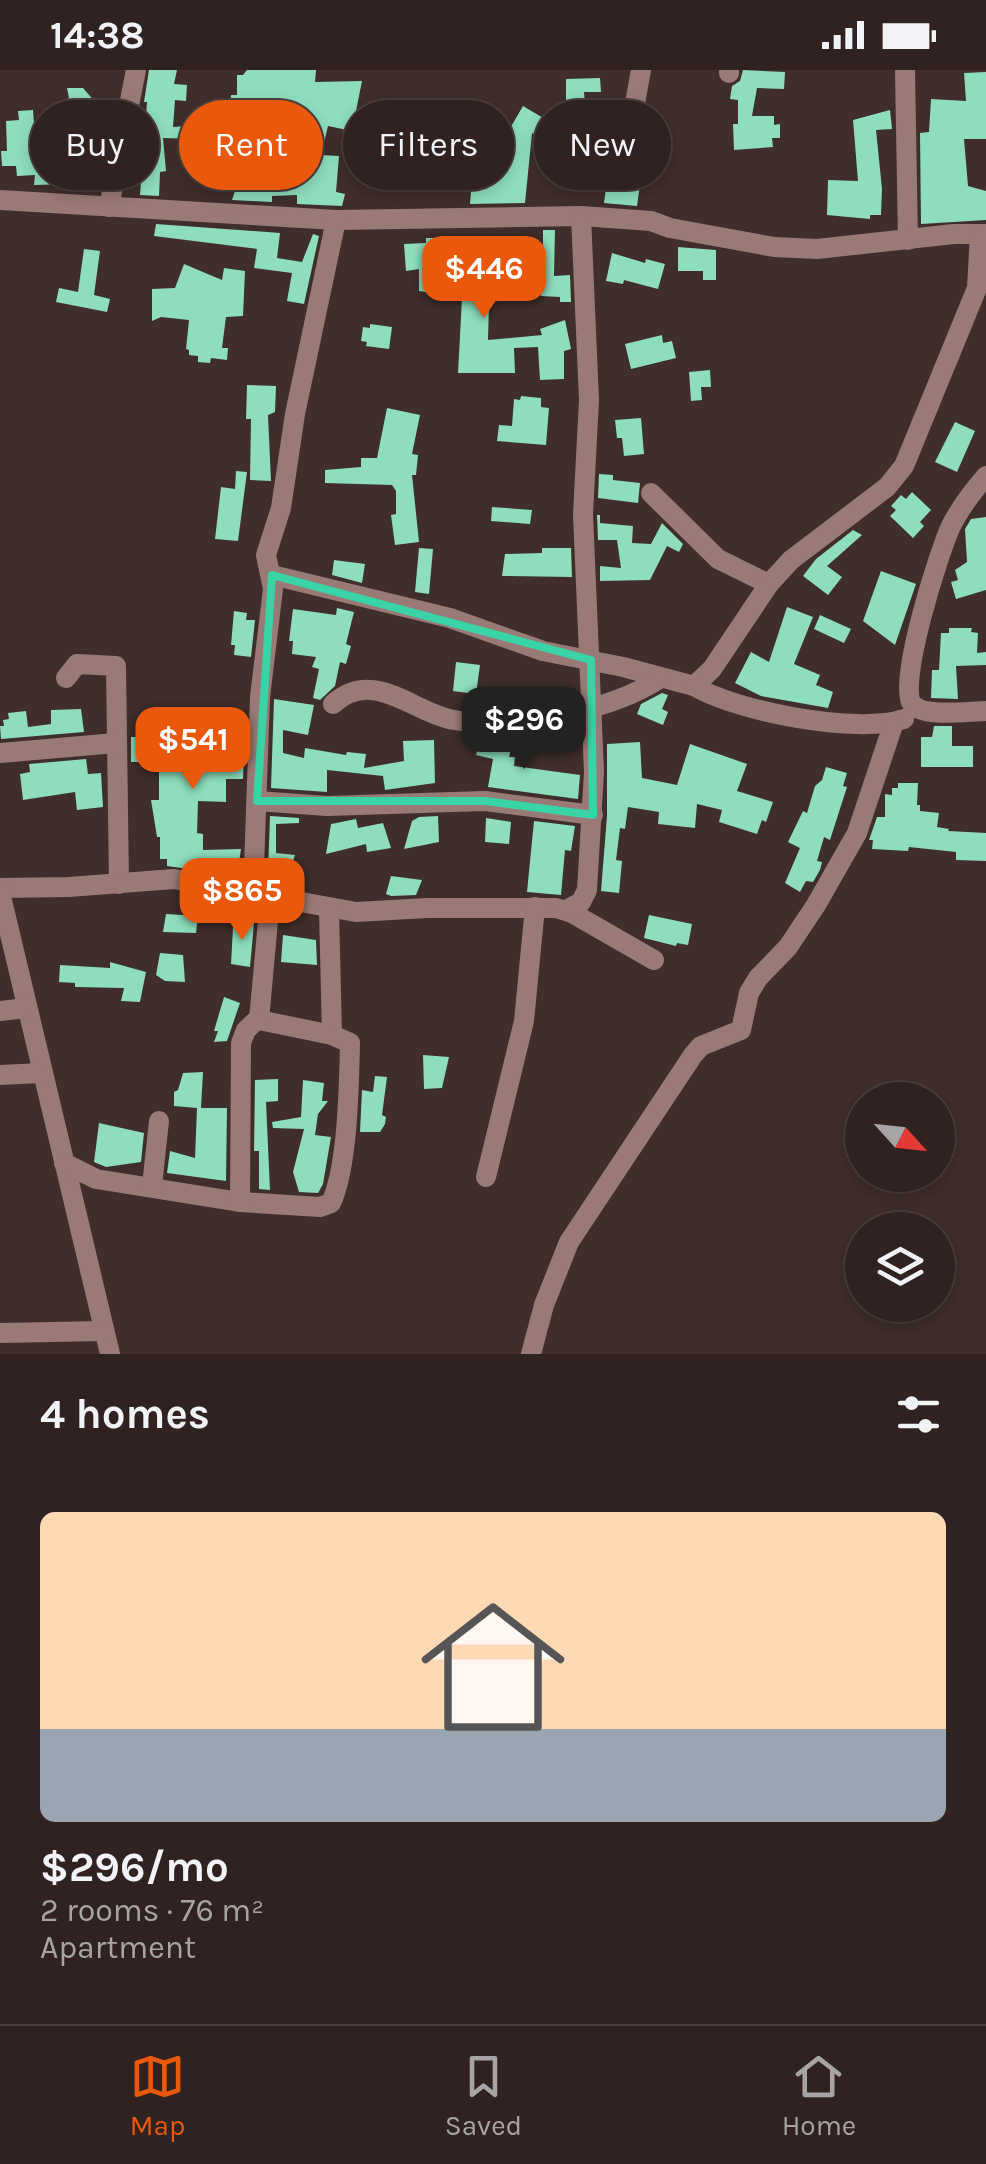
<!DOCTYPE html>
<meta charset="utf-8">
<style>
body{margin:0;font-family:Karla,sans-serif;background:#372a29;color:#f1f3f6;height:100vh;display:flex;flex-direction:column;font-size:38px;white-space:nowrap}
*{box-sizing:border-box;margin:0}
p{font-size:32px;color:#a7a4a5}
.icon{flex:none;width:55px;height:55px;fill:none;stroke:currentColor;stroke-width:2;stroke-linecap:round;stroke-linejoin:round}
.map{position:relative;height:1284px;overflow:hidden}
.details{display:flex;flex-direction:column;background:#2f2220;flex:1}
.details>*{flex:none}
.top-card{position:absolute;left:30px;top:30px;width:928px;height:90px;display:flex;gap:20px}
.needle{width:65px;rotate:117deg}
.tools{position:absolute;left:845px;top:1012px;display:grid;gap:20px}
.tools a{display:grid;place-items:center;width:110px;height:110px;border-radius:50%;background:#2f2220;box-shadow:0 5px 15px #0003,0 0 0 2px #4a3f3e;font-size:50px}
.price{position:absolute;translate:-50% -85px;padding:0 22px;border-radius:20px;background:#ea580c;color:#fff;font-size:32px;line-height:65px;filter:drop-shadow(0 2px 5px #0008)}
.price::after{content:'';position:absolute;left:50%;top:60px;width:30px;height:22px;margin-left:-15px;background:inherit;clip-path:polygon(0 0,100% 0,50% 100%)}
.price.current{background:#222;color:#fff}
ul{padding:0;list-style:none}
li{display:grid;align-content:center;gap:20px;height:530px;padding:0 40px}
li span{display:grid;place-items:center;height:310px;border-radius:15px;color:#555}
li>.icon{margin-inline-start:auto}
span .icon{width:180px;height:180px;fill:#fffc;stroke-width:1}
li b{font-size:42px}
h2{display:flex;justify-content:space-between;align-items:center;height:120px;padding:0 40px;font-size:42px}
.tag{padding:0 35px;border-radius:45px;background:#2f2220;box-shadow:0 5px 15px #0003,0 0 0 2px #4a3f3e;font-size:35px;line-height:90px}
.tag.current{background:#ea580c;color:#fff}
.status{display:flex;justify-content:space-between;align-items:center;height:70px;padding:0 50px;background:#2f2220;direction:ltr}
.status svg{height:28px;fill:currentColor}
.tabs{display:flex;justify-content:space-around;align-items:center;height:140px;border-top:2px solid #4a3f3e;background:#2f2220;font-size:28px;color:#a7a4a5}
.tabs a{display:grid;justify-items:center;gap:5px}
.tabs .current{color:#ea580c}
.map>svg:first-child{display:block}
</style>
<div class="status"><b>14:38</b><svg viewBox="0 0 49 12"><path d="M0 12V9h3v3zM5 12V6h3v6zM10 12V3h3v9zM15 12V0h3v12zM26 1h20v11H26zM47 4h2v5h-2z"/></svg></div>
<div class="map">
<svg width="986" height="1284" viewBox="0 0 986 1284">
<rect width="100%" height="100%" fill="#3f2e2b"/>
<g fill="#8dddbe" fill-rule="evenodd">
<path d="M149 0H177L174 14 187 15 186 31 175 30 173 57 230 53 229 70 163 68 166 101 160 102 159 126 140 125 147 32H144Z"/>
<path d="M247 0H316L315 12 362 11 352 61 328 56 321 85 339 86 336 122 345 124 342 136 297 134V125L272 126V132L232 130 242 100 305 97 268 85 269 81 268 85 250 79 261 43 230 42 231 25H237V5H243ZM277 58 300 61 295 83 269 81Z"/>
<path d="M743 0 785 2 784 19 757 18 752 46H774V55L780 54V68H772L773 77 734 80 733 54H738V30L730 29 732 16 740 11Z"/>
<path d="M986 2V69H964L968 116 986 121V150L921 154 920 63 929 62 931 29 966 31 964 3Z"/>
<path d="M600 8 601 22H584L586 46 566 48V9Z"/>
<path d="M67 18H83L96 33 93 47 110 51 102 80 99 79 97 103 67 101 68 114 34 115 35 105 17 106 16 96H2L1 81H7L6 51 19 50 18 41 33 40 34 53 64 52 60 36 69 28Z"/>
<path d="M523 36 550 52 540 68 532 63 525 133 470 134 471 122 431 119V94L471 96 473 75 464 71 476 44 509 60Z"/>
<path d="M890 40 892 59 876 60 882 119 881 145H870V149L827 145 828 110 858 111 853 50Z"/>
<path d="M614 60 647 64 637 136 604 133Z"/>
<path d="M156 154 280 163 277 188 302 192 313 164 319 166 304 234 287 231 292 203 254 198 257 179 154 166Z"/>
<path d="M543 160H555L554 206 570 205 571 232H560V227L541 226 542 212 502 210V181H543Z"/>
<path d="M426 168H447L445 210 476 215 473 233 489 234 488 270 542 265 540 259 565 250 571 279 564 281V309L540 310 538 277 514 278 515 303H458L462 228 419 221V199L406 201 404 174 426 173Z"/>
<path d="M678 177 716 180V210H703V201H678Z"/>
<path d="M84 179 100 181 94 225 110 229 107 242 56 232 59 218 78 222Z"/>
<path d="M612 183 645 193 646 189 665 194 658 219 624 210 623 214 606 211Z"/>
<path d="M184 194 222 210 224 198 245 201 243 246 226 247 222 278H228L227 290 211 288 210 293 198 292V286L189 285V280L186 279 189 250 161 247 152 251V219L175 218Z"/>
<path d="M370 254 392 257 389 279 366 276 367 272 361 271 363 257 370 258Z"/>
<path d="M662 265 663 273 672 271 676 288 631 299 625 274Z"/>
<path d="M710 300 711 317H701L702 330 691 331 689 302Z"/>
<path d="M247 315 276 316 275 342 268 345 271 411 250 410 251 349H246Z"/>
<path d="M521 326 541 328V337L549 338 546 375 497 371 499 355 512 356 514 329 520 330Z"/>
<path d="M387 338 420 345 412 384 418 385 416 405H412L419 472 395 475 391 445 396 444V421L392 415 325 413V400L361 397V388H377Z"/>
<path d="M641 348 644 384 624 386 622 368H617L615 350Z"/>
<path d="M955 352 975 361 957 402 935 392Z"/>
<path d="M236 401 247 402 238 471 215 469 221 417 235 419Z"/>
<path d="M599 404 613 405V410L640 413 638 433 598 428Z"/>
<path d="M912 422 931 440 920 452 924 456 913 468 890 446 896 440 891 436 901 425 906 429Z"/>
<path d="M492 437 532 440 530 454 491 451Z"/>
<path d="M597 445H600V453L633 456 632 473 651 474 662 453 683 474 679 482 667 476 650 510 600 511V496L621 498 617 470H598Z"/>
<path d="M986 447V520L956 529 951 512 958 510 955 500 967 492 965 459 971 449Z"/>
<path d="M853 460 862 465 827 496 842 507 828 525 803 506 816 489Z"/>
<path d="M419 478 433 479 429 524 415 522Z"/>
<path d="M542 478H571L572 507 502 506 505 484 542 483Z"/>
<path d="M334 490 365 494 362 513 332 505Z"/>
<path d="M881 501 916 514 895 575 863 551Z"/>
<path d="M787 537 813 547 794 594 820 605 816 615 833 622 828 638 761 626 735 613 751 582 769 592Z"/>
<path d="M337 538 354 542 346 574 351 576 346 594 340 592 335 616 320 630 313 628 319 599 312 597 316 587 292 584 293 571H289L293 539 336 545Z"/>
<path d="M234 541 247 543 246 550H255L251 587 234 585 235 575H231Z"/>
<path d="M820 545 851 559 844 573 814 559Z"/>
<path d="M949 558H972L971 562 978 563 977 583 986 582V595L956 596 958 629 931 628 932 600H939L941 563H949Z"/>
<path d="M456 592 480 595 476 624 453 621Z"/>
<path d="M662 623 668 625 662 639 668 642 663 655 637 644 641 634Z"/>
<path d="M274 629 314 635 308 665 283 660V683L304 688 305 678 346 685 347 682 366 684 364 698 404 691 403 671 434 670 435 713 385 720 383 706 327 700V722L271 718Z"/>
<path d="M81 639 84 662 1 669 0 656H4L3 650 9 649 8 643 26 641 28 657 51 654V640Z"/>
<path d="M202 651 245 655 243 709H226V732L198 731 197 763 203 764V780L241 779 237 806 167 796V789H160V767H157L151 730H159V692H131V667H136V662H151V669L202 676Z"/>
<path d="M934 656H952V676H973V697H921V667H932Z"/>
<path d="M515 665 509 687H515L514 696 580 705 578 729 488 717 493 689 476 685 481 666Z"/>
<path d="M640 672 642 708 677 715 690 674 747 694 737 721 773 732 766 752 762 750 757 764 719 752 722 740 697 734 695 758 658 754 659 742 628 737 625 759 620 758 616 790 622 791 619 823 601 821 607 746V674Z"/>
<path d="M86 689 88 704 101 703 103 737 77 740 75 722 23 730 20 704 30 702 29 694Z"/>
<path d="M826 697 847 703 843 716 847 717 830 770 824 767 817 791 822 792 820 800 813 812 806 811 800 822 785 813 800 778 788 772 803 741 807 743 815 716 822 710Z"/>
<path d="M898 713H918L917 735H920V741L939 743 937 757 949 759 948 761 986 763V791L956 790V782L909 777 908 781 872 779 873 770H869L877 747H885V724L892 725V718H898Z"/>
<path d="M270 746 299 748V753L276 754V783L295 785 293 791 297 793 299 803 291 806V813L272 807 268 802Z"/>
<path d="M438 746 439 772 404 779 412 751 419 747Z"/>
<path d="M486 748 511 752 509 774 485 772Z"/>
<path d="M356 749 358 758 383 753 391 778 367 782 366 774 326 784 331 754Z"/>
<path d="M534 751 575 756 571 781 565 780 561 825 527 822Z"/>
<path d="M391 806 422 810 416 825 391 826 386 824Z"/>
<path d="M166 844 198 846 196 863 163 862Z"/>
<path d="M649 845 692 854 688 875 677 873 676 876 644 868Z"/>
<path d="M237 848 254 853 250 897 231 894 233 858Z"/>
<path d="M283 865 316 870 317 895 281 892Z"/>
<path d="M160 883 183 885 185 912 165 911 156 905Z"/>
<path d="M110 892 146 902 140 932 121 931 124 918 75 917V913L59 912 60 895 110 898Z"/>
<path d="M224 927 240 933 227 971 214 972 218 961H214Z"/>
<path d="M423 985 449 987 442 1018 424 1019Z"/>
<path d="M203 1002 201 1038H227L226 1111 167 1103 170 1081 195 1088 197 1038 174 1036V1022L178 1020 183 1003Z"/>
<path d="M375 1006 387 1007 382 1045 386 1047 385 1054 380 1062H360L362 1020 373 1022Z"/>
<path d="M278 1009V1031L266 1032 270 1120 259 1119V1081H254L255 1010Z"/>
<path d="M303 1010 324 1013 322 1031H328L318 1044 315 1065 331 1067 323 1114 318 1123 299 1122 293 1102 304 1059 273 1058 272 1052 301 1047Z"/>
<path d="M99 1053 144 1063 141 1092 106 1097 94 1092Z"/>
</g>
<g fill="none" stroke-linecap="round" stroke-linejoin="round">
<g stroke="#9a7a76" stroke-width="20">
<path d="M905 0 908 170"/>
<path d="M729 3V0"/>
<path d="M634 39 641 0"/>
<path d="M0 130 336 150 581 146 651 151 670 158 774 177 817 179 954 164H986"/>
<path d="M109 137 136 0"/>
<path d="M986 406C972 422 960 438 951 456 939 482 897 614 912 634 923 648 968 641 986 641"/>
<path d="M651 423 718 489 769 514"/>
<path d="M272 505 450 548 543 581 623 597 694 616 712 599 769 514 791 490 887 417 904 396 977 218 980 164"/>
<path d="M66 608 77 594 116 596 119 814"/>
<path d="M694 616C735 641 858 665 904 649"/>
<path d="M333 634C374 597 413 643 454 650 514 660 611 641 661 608"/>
<path d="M0 683 116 673"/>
<path d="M257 731 327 736 485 731 593 745"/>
<path d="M0 818 69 817 174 809 356 842 427 838H556L572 843 654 890"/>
<path d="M0 822 110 1284"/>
<path d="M253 826 260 627 273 519 266 485 281 438 295 344 336 150"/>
<path d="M329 839 332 965"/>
<path d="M566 840 581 832 587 820 594 702 583 444 589 330 581 146"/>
<path d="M0 941 26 938"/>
<path d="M0 1005 41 1003"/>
<path d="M64 1093 96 1109 240 1132 320 1137 331 1133C348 1097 349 1014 350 973L332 965 259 950 270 829"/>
<path d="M486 1107 524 951 535 837"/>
<path d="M152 1116 159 1051"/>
<path d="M240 1132 241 973 246 960 259 948"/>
<path d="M0 1263 103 1261"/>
<path d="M531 1284 544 1235 569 1172 693 985 701 976 741 960 749 923 758 908 788 877 816 835 857 763 894 652"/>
</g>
</g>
<path fill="none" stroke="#39d4a5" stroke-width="8" stroke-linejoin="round" d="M272 505 591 590 593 745 485 731H257Z"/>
</svg>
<div class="tools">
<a><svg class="needle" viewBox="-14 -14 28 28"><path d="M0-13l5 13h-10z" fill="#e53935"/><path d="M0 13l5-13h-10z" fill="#a7a4a5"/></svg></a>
<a><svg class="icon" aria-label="layers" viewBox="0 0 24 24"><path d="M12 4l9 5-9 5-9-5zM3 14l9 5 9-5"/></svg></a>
</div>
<b class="price" style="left:484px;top:251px">$446</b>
<b class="price current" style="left:524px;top:702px">$296</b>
<b class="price" style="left:193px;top:722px">$541</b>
<b class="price" style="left:242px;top:873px">$865</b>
<div class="top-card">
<a class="tag">Buy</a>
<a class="tag current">Rent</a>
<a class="tag">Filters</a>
<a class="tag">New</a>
</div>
</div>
<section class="details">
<h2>4 homes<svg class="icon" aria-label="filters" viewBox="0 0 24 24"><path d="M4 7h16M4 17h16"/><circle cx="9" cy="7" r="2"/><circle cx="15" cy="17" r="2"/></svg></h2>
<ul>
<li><span style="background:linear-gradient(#ffd9b3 70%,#9aa5b1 0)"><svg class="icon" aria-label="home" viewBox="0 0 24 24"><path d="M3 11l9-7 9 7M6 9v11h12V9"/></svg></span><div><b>$296/mo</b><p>2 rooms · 76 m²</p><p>Apartment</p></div></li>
</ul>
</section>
<nav class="tabs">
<a class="current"><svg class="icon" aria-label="map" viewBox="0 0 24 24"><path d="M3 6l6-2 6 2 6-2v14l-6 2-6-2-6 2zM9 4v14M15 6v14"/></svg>Map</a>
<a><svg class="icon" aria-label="saved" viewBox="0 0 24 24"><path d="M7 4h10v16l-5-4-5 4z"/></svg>Saved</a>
<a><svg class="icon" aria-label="home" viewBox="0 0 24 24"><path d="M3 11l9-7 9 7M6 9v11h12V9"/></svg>Home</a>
</nav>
